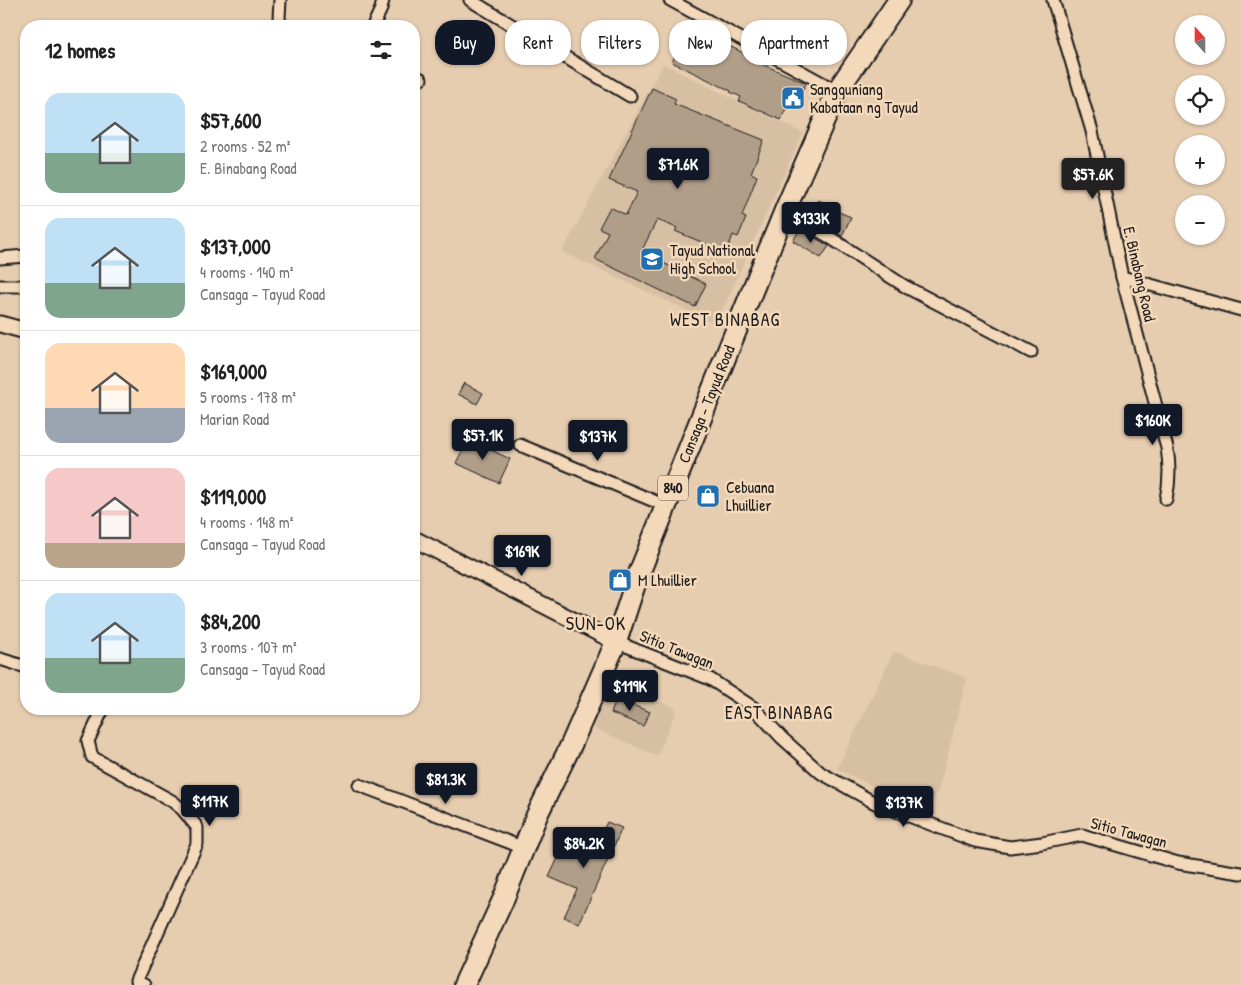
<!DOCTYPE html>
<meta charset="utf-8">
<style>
body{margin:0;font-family:"Patrick Hand",sans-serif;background:#f2f2f2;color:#222;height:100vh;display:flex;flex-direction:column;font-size:19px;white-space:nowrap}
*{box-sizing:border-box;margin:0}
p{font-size:16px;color:#767676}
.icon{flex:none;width:28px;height:28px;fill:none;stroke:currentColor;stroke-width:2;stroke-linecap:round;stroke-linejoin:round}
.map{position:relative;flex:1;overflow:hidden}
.panel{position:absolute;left:20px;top:20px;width:400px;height:695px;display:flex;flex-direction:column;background:#fff;border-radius:20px;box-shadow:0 1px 4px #0004}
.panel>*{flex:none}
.banner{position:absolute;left:435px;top:20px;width:475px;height:45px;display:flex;gap:10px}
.needle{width:32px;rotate:339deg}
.fabs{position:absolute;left:1175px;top:15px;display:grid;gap:10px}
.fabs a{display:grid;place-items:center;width:50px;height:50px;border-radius:50%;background:#fff;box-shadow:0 1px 4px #0004;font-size:25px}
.price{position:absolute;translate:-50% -42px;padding:0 11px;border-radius:5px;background:#111827;color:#fff;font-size:16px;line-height:32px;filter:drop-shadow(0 1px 2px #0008)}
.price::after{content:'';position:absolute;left:50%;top:30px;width:15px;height:11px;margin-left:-8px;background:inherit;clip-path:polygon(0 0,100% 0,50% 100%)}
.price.active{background:#222;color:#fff}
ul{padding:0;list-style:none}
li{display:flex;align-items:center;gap:15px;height:125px;padding:0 25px}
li+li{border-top:1px solid #e0e0e0}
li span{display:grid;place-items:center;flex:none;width:140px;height:100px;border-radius:15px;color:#555}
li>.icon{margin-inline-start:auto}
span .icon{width:60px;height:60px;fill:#fffc;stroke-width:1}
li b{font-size:21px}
h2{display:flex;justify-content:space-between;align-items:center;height:60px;padding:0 25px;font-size:21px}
.chip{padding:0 18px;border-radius:20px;background:#fff;box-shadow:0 1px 4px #0004;font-size:18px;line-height:45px}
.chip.active{background:#111827;color:#fff}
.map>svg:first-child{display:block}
</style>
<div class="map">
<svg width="1241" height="985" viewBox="0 0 1241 985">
<rect width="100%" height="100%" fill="#e7cdb0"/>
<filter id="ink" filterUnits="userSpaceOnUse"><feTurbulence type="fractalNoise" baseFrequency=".02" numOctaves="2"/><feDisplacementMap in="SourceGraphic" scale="10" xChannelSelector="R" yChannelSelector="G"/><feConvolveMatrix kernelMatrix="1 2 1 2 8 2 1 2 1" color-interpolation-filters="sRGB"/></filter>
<g filter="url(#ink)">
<g fill="#d7bfa4">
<path d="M663 64 803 133 716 324 562 252Z"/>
<path d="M894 651 967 678 939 788 930 808 906 802 837 769Z"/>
<path d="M611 680 677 709 657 756 591 727Z"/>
</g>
<g fill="#b19e89" stroke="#1c1c1c">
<path d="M690 27 758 60 757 62 806 83 795 107 788 104 781 120 739 101 741 97 730 92 731 91 672 62Z"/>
<path d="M652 88 676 99 674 104 764 140 751 173 757 176 742 216 746 218 738 237 733 235 726 254 705 246 706 244 675 231 677 228 657 220 641 252 706 284 695 307 595 259 608 232 599 228 610 207 626 215 637 192 609 180Z"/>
<path d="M818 200 835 207 834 210 851 217 842 236 808 217Z"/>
<path d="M800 229 829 246 821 258 793 241Z"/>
<path d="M464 383 483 393 477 404 458 394Z"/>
<path d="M468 439 510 459 499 483 456 463Z"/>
<path d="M617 699 650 712 643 726 611 713Z"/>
<path d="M607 822 622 828 579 924 564 917 577 889 549 877 567 839 593 852Z"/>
</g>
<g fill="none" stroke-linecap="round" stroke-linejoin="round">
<g stroke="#1c1c1c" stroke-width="15">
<g id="street">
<path d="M280 0 279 18 281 26"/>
<path d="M470 0 630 96"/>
<path d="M670 0 837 91"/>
<path d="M1053 0 1092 131 1122 277 1167 448C1170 466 1170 481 1166 499"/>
<path d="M373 26 381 9 383 0"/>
<path d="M414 76 421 79"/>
<path d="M784 212 826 235 906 287 1031 352"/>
<path d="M0 258 26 256"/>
<path d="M1122 277 1241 310"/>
<path d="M0 286H26"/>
<path d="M520 445 666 506"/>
<path d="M616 642 710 679 754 708 782 738 821 773 875 803 975 841 1010 847 1042 843 1082 835 1178 863 1241 873"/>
<path d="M0 659 26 667"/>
<path d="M103 709 88 741 92 757 172 801 182 809 197 827V844L136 981 144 985"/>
<path d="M359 785 524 848"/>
</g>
</g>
<g stroke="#1c1c1c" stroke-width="19">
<g id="secondary">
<path d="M0 324 26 331"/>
<path d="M414 539 616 642"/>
</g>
</g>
<g stroke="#1c1c1c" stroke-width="24">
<path id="highway" d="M464 985 503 900 537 815 571 745 616 642 636 581 733 338 786 208 837 91 899 0"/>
</g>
<use href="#street" stroke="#f4d8ba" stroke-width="11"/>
<use href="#secondary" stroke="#f4d8ba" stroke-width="15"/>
<use href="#highway" stroke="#f4d8ba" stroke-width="20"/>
</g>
</g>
<defs>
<g id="civic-square" transform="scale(1.25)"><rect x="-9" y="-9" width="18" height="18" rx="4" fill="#1f6fb2" stroke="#f4d8ba"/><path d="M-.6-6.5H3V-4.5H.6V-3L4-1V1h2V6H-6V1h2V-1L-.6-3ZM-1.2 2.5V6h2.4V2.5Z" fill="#fff"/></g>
<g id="school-square" transform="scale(1.25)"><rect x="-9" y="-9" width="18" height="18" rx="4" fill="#1f6fb2" stroke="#f4d8ba"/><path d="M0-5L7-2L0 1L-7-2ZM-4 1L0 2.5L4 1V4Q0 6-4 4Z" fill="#fff"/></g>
<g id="shop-square" transform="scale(1.25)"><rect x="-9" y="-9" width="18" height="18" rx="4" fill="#1f6fb2" stroke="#f4d8ba"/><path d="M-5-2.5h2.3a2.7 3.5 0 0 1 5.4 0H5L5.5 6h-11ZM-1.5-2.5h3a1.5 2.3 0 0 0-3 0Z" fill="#fff"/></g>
</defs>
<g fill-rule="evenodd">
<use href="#civic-square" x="793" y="98"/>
<use href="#school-square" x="652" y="259"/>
<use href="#shop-square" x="708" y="496"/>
<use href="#shop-square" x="620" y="580"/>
</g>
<g text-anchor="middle" stroke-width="5" stroke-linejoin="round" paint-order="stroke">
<rect fill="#f4d8ba" stroke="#5d544b" stroke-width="1" x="658" y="475.5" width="30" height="25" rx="4"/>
<g font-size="15" font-weight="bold" fill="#1c1c1c">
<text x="673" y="493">840</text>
</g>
<g font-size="16" fill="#1c1c1c" stroke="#f4d8ba" text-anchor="start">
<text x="810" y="95">Sangguniang<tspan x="810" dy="18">Kabataan ng Tayud</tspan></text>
<text x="670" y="256">Tayud National<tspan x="670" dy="18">High School</tspan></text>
<text x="726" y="493">Cebuana<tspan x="726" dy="18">Lhuillier</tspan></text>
<text x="638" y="586">M Lhuillier</text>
</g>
<g font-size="16" fill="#1c1c1c" stroke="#f4d8ba">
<text transform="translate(1140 274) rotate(77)" y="6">E. Binabang Road</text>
<text transform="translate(706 404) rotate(-68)" y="6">Cansaga - Tayud Road</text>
<text transform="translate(677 649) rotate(22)" y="6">Sitio Tawagan</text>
<text transform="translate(1129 832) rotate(15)" y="6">Sitio Tawagan</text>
</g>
<g font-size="18" letter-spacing="1" fill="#1c1c1c" stroke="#f4d8ba">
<text x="725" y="326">WEST BINABAG</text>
<text x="596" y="630">SUN-OK</text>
<text x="779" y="719">EAST BINABAG</text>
</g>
</g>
</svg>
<div class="fabs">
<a><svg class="needle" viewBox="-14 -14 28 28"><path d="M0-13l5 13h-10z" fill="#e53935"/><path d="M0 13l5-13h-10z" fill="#767676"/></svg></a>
<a><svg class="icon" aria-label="locate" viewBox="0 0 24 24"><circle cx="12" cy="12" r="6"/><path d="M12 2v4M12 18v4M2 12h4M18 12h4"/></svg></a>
<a>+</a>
<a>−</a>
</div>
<b class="price" style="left:678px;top:190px">$71.6K</b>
<b class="price active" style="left:1093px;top:200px">$57.6K</b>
<b class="price" style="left:811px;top:244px">$133K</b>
<b class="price" style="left:1153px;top:446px">$160K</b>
<b class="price" style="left:483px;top:461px">$57.1K</b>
<b class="price" style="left:598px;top:462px">$137K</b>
<b class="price" style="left:522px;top:577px">$169K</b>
<b class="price" style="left:630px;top:712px">$119K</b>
<b class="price" style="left:446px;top:805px">$81.3K</b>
<b class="price" style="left:210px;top:827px">$117K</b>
<b class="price" style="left:904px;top:828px">$137K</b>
<b class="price" style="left:584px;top:869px">$84.2K</b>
<div class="banner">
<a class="chip active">Buy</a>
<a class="chip">Rent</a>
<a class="chip">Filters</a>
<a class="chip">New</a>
<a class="chip">Apartment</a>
</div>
<section class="panel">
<h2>12 homes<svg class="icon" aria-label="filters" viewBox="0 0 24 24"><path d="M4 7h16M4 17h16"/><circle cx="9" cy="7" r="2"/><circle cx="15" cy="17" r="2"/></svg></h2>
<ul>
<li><span style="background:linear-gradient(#bfe0f5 60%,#7fa58c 0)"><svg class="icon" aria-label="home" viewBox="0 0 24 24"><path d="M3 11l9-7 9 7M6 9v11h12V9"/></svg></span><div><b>$57,600</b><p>2 rooms · 52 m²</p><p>E. Binabang Road</p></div></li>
<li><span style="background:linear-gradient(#bfe0f5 65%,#7fa58c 0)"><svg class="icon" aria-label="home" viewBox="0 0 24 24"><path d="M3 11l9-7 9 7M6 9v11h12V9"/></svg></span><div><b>$137,000</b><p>4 rooms · 140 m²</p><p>Cansaga - Tayud Road</p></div></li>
<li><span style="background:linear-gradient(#ffd9b3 65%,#9aa5b1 0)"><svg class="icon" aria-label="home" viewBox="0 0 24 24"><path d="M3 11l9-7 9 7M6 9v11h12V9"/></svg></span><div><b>$169,000</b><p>5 rooms · 178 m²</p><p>Marian Road</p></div></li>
<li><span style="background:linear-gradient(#f6c9c9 75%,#b9a48a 0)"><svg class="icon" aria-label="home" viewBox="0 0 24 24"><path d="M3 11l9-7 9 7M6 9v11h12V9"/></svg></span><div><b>$119,000</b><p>4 rooms · 148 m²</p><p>Cansaga - Tayud Road</p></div></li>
<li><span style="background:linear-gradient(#bfe0f5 65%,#7fa58c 0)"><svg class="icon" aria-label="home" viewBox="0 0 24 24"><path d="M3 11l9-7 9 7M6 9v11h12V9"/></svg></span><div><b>$84,200</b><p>3 rooms · 107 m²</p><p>Cansaga - Tayud Road</p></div></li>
</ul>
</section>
</div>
